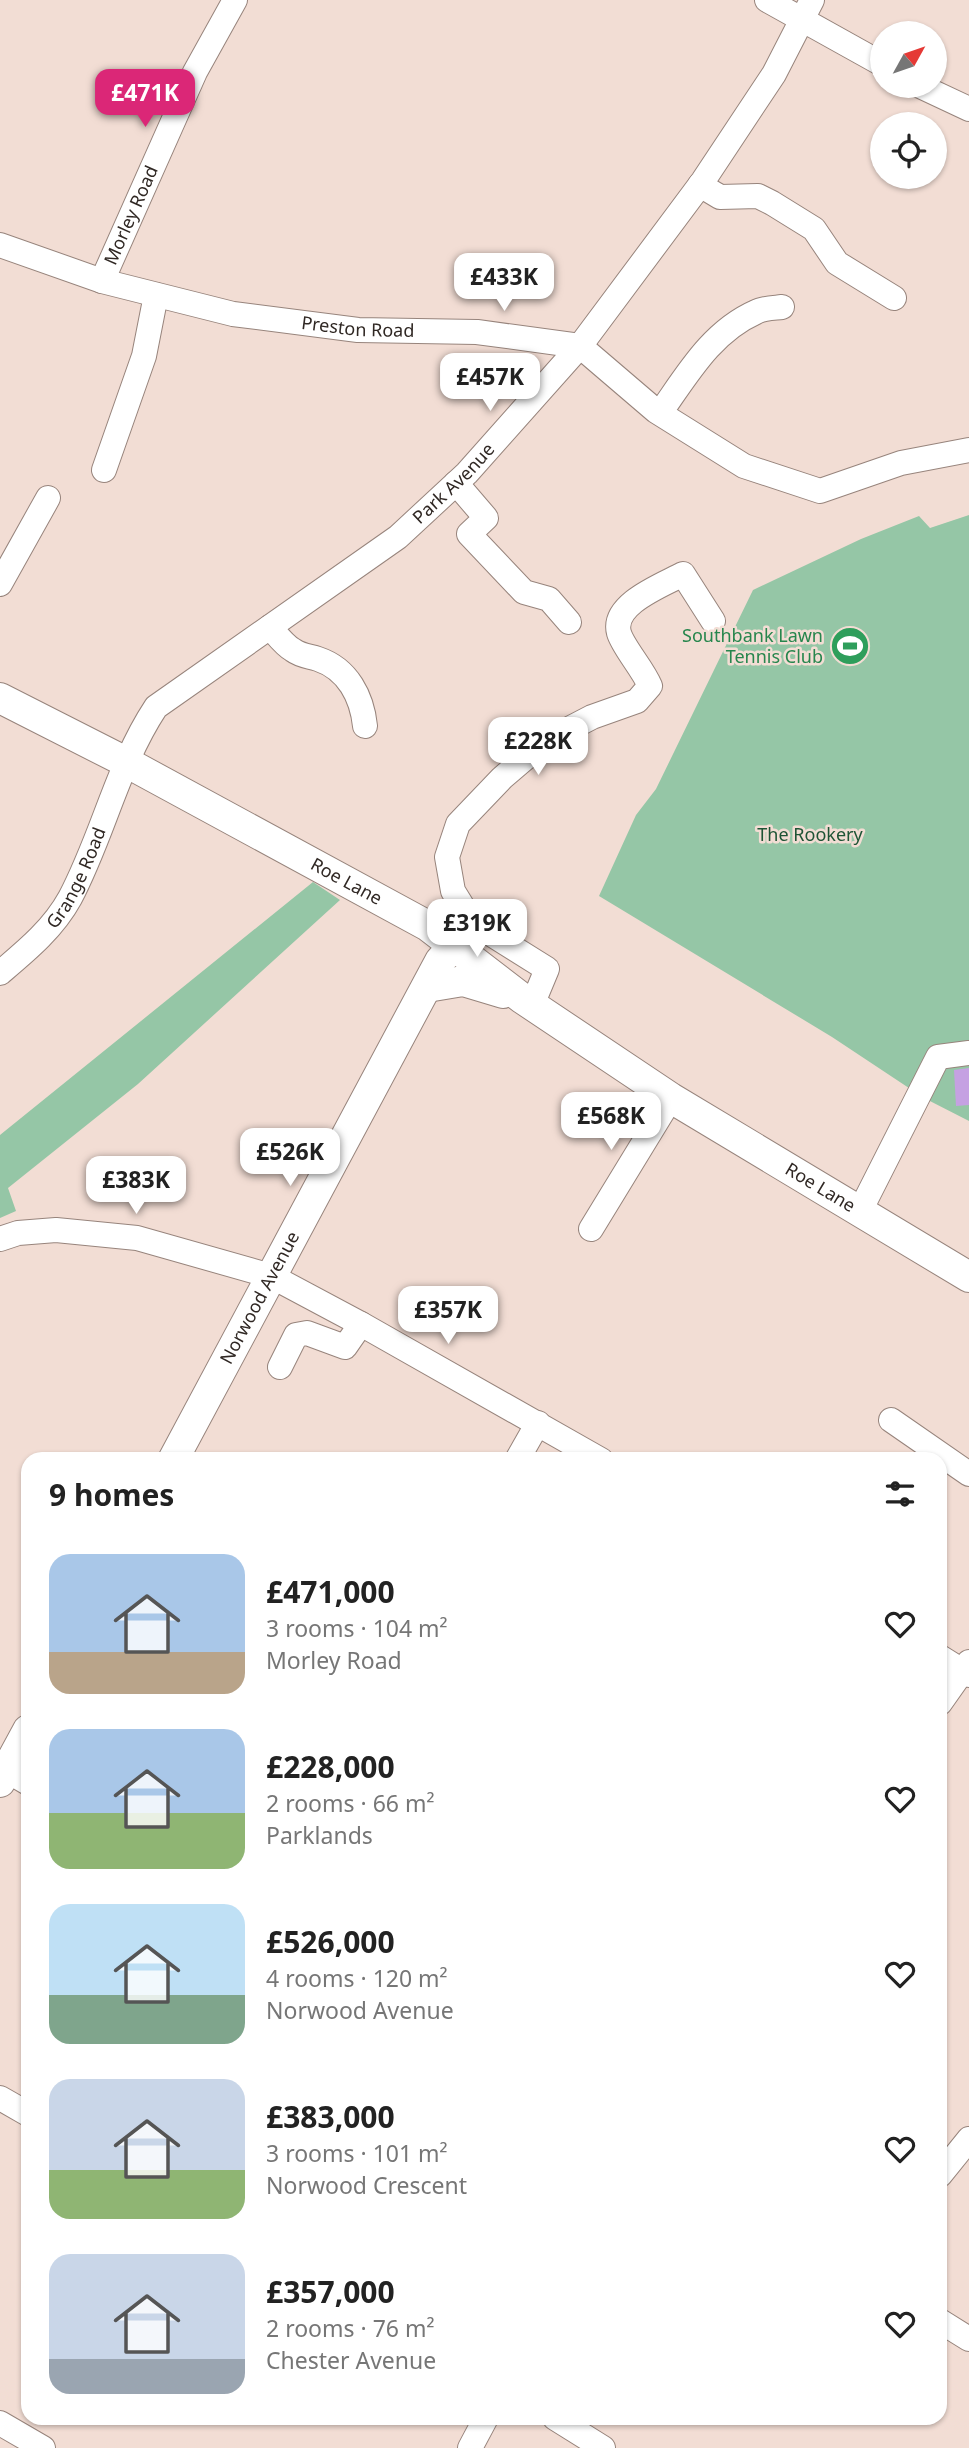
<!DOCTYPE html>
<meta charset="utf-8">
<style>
body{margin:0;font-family:"Noto Sans",sans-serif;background:#f6f6f6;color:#222;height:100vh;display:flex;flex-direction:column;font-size:26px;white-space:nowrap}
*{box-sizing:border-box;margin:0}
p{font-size:23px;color:#767676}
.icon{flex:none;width:38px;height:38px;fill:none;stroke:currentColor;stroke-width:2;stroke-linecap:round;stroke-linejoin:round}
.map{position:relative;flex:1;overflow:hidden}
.panel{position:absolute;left:21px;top:1452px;width:926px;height:973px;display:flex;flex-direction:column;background:#fff;border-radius:21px;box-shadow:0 2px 5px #0004}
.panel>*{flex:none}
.needle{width:46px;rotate:50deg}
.controls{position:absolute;left:870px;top:21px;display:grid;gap:14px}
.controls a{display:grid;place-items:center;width:77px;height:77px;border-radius:50%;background:#fff;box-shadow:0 2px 5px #0004;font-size:35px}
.price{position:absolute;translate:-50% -60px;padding:0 16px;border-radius:14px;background:#fff;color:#222;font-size:23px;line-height:46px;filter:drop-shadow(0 2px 4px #0008)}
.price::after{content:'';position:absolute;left:50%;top:42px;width:21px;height:16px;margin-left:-10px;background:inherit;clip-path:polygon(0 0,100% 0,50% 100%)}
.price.current{background:#db2777;color:#fff}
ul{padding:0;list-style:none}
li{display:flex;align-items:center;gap:21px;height:175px;padding:0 28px}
li span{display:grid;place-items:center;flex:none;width:196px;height:140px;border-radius:21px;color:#555}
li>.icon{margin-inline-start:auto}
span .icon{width:84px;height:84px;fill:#fffc;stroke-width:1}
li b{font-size:30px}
h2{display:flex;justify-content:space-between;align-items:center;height:84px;padding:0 28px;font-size:30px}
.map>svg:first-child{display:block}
</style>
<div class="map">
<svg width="969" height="2448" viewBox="0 0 969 2448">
<rect width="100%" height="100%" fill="#f2ddd4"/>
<g fill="#95c6a6">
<path d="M969 515V1121L924 1098 832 1037 599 896 636 815 656 789 753 590 861 539 919 516 930 528Z"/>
<path d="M313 882 340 900 138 1084 8 1188 16 1211 0 1218V1135Z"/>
</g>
<path fill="#c5a1e2" d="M969 1068V1105L956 1106 954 1070Z"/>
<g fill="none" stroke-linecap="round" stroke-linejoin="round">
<g stroke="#97847c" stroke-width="26">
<g id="minor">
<path d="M767 0 882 64"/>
<path d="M920 86 969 109"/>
<path d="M700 185 720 197 758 196 772 203 814 229 837 263 894 298"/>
<path id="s1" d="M0 245 102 281 233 314 358 330 477 332 580 346 656 411 744 466 820 491 901 463 969 450"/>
<path id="s2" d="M102 281 195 72 235 0"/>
<path d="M660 413C687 375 711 332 756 312 763 308 774 308 782 307"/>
<path d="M104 470 144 356 156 295"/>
<path d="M456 483 486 518 469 534 524 592 549 599 569 622"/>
<path d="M0 584 48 498"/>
<path d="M270 627C277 635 284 645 293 650 301 656 309 656 318 659 348 669 362 697 365 726"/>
<path id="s3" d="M0 973C26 951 53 929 70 898 103 836 117 766 156 707L398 537 467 473 580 346 703 181 774 74 812 0"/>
<path d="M532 1005 547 969 472 922 453 891 447 857 458 824 502 778 544 742 592 717 637 701 650 686C643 669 623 647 619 633 611 604 663 585 683 574L713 621"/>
<path d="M860 1211 938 1057 969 1053"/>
<path d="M591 1229 671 1098"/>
<path d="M0 1239 18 1233 56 1230 137 1238 271 1276 361 1324 601 1460"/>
<path d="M280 1367 296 1335 307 1333 345 1347 361 1324"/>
<path d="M891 1420 969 1474"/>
<path d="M517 1460 538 1423"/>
<path d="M940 1657 969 1675"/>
<path d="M940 1703 969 1662"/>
<path d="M6 1770 28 1783"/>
<path d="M0 2098 28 2114"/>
<path d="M940 2175 969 2139"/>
<path d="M940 2321 969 2339"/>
<path d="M555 2418 603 2448"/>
<path d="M0 2423 43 2448"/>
<path d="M470 2448 486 2418"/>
</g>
</g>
<g stroke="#97847c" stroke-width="32">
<g id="major">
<path id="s4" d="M0 698 126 762 428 926 523 999 671 1098 969 1277"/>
<path d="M427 987 463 981 503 993"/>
<path id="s5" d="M173 1460 440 961 453 946"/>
<path d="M0 1782 28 1730"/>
</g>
</g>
<use href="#minor" stroke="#fff" stroke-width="24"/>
<use href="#major" stroke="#fff" stroke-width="30"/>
</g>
<defs>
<g id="stadium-disc" transform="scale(2.0125)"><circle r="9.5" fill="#2e9e5b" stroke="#f2ddd4"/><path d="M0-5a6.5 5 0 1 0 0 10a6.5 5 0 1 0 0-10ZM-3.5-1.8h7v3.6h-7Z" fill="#fff"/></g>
</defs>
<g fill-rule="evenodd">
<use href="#stadium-disc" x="850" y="646"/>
</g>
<g text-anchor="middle" stroke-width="5" stroke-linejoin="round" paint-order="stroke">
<g font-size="18" fill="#302824" stroke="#f2ddd4">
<text dy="6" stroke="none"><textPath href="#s2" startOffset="72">Morley Road</textPath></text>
<text dy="6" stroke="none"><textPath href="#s1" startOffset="369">Preston Road</textPath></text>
<text dy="6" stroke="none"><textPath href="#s3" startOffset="686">Park Avenue</textPath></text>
<text dy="6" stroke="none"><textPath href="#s3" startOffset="124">Grange Road</textPath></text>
<text dy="6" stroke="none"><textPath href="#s4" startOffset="392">Roe Lane</textPath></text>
<text dy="6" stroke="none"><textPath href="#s4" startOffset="957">Roe Lane</textPath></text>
<text dy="6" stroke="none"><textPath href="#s5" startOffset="184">Norwood Avenue</textPath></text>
</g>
<g font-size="18" fill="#27864d" stroke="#f2ddd4" text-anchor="end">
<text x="823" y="642">Southbank Lawn<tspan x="823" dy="21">Tennis Club</tspan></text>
</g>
<g font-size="18" fill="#1e5435" stroke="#f2ddd4">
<text x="810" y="841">The Rookery</text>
</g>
</g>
</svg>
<div class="controls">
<a><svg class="needle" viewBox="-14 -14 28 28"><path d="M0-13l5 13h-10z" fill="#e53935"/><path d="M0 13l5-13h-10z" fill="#767676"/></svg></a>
<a><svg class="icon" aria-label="locate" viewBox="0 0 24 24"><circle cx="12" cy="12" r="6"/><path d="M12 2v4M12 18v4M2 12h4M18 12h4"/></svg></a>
</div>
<b class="price current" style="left:145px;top:129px">£471K</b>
<b class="price" style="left:504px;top:313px">£433K</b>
<b class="price" style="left:490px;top:413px">£457K</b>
<b class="price" style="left:538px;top:777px">£228K</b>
<b class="price" style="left:477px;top:959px">£319K</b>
<b class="price" style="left:611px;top:1152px">£568K</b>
<b class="price" style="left:290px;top:1188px">£526K</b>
<b class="price" style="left:136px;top:1216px">£383K</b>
<b class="price" style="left:448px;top:1346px">£357K</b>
<section class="panel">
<h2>9 homes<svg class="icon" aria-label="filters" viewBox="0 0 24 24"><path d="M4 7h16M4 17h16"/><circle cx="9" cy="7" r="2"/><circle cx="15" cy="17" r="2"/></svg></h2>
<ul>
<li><span style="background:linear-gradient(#a9c7e8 70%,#b9a48a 0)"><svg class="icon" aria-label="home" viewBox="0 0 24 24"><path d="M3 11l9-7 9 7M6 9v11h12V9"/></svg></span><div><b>£471,000</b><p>3 rooms · 104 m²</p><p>Morley Road</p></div><svg class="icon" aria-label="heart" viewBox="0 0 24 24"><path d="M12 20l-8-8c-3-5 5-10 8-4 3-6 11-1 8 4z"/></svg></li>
<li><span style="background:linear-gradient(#a9c7e8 60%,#8fb573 0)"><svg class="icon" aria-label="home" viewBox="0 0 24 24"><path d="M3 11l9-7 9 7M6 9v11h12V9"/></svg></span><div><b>£228,000</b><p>2 rooms · 66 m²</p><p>Parklands</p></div><svg class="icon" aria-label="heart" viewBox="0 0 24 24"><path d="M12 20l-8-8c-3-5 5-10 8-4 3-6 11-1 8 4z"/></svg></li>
<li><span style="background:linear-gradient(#bfe0f5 65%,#7fa58c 0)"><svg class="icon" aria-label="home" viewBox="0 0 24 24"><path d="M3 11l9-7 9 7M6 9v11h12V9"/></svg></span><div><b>£526,000</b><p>4 rooms · 120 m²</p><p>Norwood Avenue</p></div><svg class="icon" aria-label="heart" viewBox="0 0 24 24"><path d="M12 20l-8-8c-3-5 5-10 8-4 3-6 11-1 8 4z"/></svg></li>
<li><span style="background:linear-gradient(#c9d6e8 65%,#8fb573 0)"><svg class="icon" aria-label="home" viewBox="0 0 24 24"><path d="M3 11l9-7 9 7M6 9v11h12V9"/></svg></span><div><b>£383,000</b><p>3 rooms · 101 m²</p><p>Norwood Crescent</p></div><svg class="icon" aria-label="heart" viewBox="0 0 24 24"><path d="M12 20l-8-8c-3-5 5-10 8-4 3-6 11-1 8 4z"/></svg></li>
<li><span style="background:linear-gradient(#c9d6e8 75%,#9aa5b1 0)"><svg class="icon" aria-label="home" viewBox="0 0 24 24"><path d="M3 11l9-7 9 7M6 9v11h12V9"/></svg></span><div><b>£357,000</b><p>2 rooms · 76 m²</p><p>Chester Avenue</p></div><svg class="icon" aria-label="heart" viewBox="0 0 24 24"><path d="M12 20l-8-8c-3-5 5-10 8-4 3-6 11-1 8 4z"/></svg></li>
</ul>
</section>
</div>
